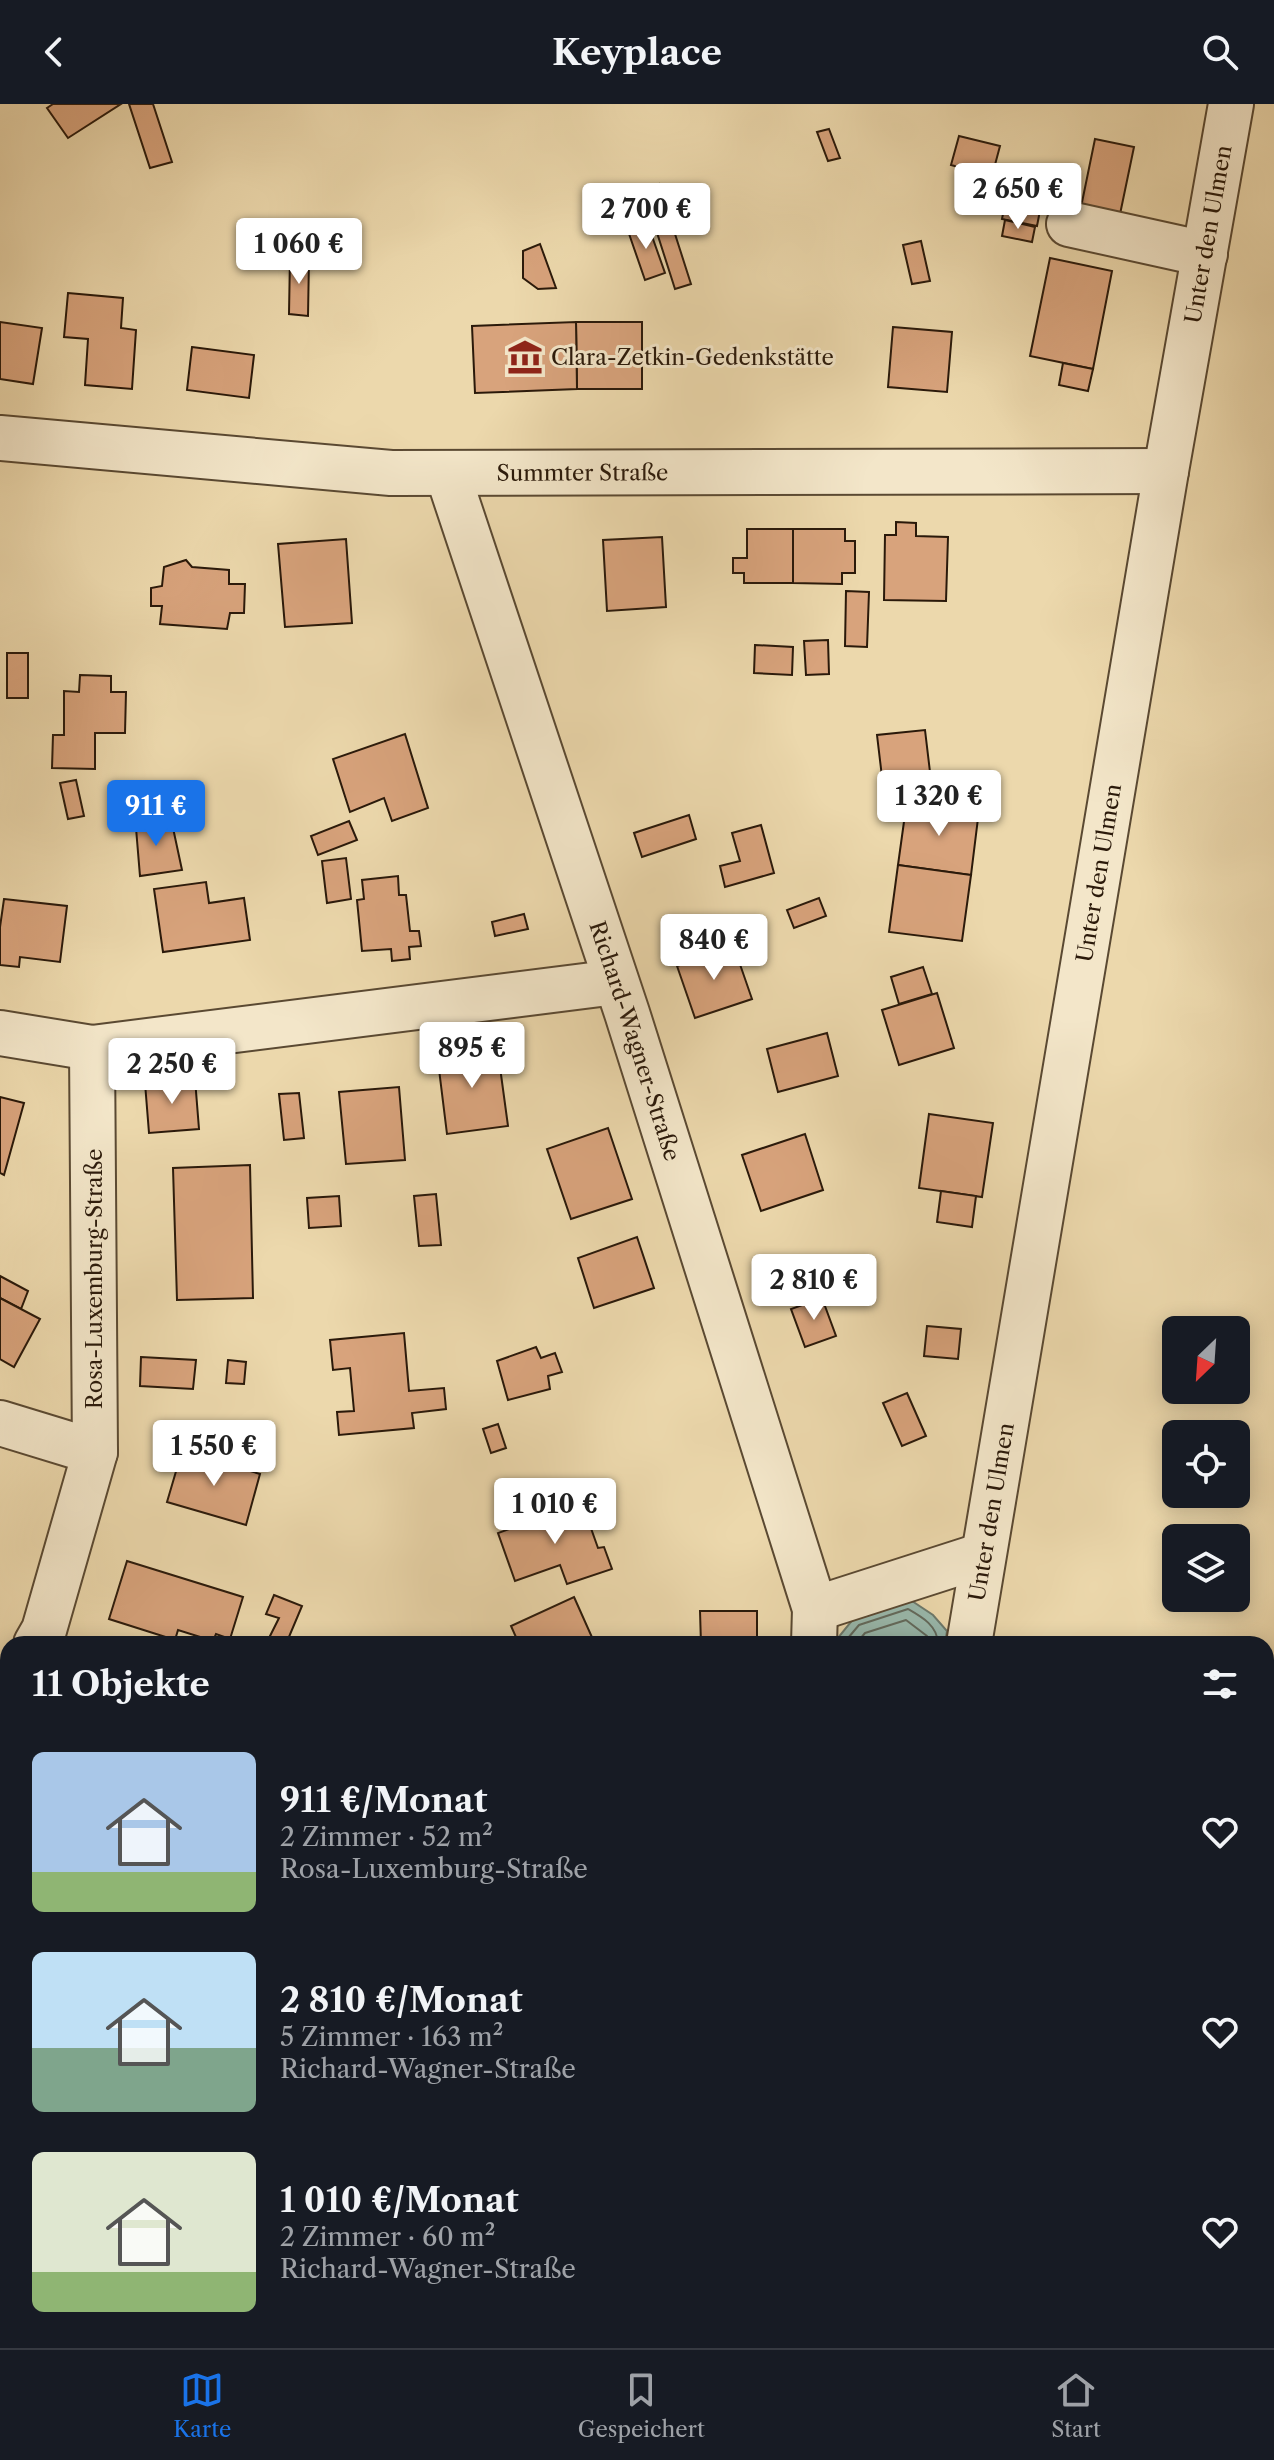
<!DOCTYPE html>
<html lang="de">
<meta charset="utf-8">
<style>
body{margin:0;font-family:"Libre Caslon Text",serif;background:#242831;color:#f1f3f6;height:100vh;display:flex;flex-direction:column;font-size:30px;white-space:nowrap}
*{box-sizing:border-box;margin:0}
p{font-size:26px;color:#9ea1a6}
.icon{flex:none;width:44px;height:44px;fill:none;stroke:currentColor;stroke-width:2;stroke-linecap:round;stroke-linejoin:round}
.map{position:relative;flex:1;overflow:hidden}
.side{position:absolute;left:0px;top:1532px;width:1274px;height:712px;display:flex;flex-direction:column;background:#171b24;border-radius:24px 24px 0 0;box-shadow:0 4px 20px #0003}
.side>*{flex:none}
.needle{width:52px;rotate:205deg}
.tools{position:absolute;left:1162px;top:1212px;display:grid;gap:16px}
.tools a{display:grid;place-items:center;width:88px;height:88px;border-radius:12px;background:#171b24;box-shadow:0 4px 20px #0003;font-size:40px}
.price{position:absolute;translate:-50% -68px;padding:0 18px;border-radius:8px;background:#fff;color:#222;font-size:26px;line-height:52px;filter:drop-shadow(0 2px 4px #0008)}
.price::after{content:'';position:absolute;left:50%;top:48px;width:24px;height:18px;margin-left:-12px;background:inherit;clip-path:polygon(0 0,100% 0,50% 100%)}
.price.on{background:#1a73e8;color:#fff}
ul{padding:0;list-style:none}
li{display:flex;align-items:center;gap:24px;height:200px;padding:0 32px}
li span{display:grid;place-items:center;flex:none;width:224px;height:160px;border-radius:12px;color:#555}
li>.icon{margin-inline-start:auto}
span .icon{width:96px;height:96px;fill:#fffc;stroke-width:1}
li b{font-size:34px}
h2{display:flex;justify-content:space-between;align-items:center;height:96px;padding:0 32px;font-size:34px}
header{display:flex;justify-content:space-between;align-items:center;height:104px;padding:0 32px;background:#171b24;font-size:36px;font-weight:700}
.tab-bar{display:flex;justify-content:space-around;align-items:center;height:112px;border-top:2px solid #363941;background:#171b24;font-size:22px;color:#9ea1a6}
.tab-bar a{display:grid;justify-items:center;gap:4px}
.tab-bar .on{color:#1a73e8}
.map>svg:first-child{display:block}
</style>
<header><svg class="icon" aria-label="back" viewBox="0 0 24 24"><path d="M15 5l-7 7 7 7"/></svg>Keyplace<svg class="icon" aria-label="search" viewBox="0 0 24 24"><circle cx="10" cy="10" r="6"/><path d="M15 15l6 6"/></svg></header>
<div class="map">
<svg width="1274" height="2244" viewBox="0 0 1274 2244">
<rect width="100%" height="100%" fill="#ecd8ac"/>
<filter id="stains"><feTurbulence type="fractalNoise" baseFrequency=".0025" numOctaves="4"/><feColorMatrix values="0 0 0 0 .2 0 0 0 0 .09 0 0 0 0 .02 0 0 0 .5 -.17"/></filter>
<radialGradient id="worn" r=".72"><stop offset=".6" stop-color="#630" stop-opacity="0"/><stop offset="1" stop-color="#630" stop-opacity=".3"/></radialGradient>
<path fill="#99b9ad" stroke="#6d796c" stroke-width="2" d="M909 1495 933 1511 947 1527 945 1540H833L854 1514Z"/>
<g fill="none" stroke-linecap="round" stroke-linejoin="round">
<g stroke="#62695c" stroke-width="2">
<path d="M843 1540 859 1521 908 1505C922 1513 938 1522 938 1540"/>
<path d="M856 1540 865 1529 906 1516 927 1532V1540"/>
</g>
</g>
<g fill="#d8a37c" stroke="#2a190a" stroke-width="2">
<path d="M53 0H121L68 34 47 4Z"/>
<path d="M129 0H153L172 58 150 64Z"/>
<path d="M829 25 840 54 828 57 817 28Z"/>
<path d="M959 32 1000 42 992 72 951 61Z"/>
<path d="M1095 35 1134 43 1119 115 1080 108Z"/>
<path d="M659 80 691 180 675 185 643 85Z"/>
<path d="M1008 84 1043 91 1037 122 1002 115Z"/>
<path d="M1005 116 1035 123 1032 138 1002 132Z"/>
<path d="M647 118 665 169 645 176 627 124Z"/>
<path d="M921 137 930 177 912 180 903 141Z"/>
<path d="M540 140 556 184 538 185 523 174V147Z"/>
<path d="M290 153 309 154 308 212 289 210Z"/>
<path d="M1050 154 1112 167 1093 265 1030 252Z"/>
<path d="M68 189 123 194 121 224 136 226 132 285 85 281 88 235 64 233Z"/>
<path d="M0 218 42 224 33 280 0 275Z"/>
<path d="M576 218H642V285H577Z"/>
<path d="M576 218 577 285 475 289 472 222Z"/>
<path d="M893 223 952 228 947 288 888 283Z"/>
<path d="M192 243 254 251 249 294 187 286Z"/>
<path d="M1063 259 1093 265 1088 287 1059 281Z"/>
<path d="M896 418 916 419V432L948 433 946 497 884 496 885 431H896Z"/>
<path d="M747 425H793V479H744V469H733V454H747Z"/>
<path d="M793 425H845V437H855V469H842V480L793 479Z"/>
<path d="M662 433 666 503 607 507 603 436Z"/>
<path d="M346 435 352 519 285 523 278 440Z"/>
<path d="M186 456 192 463 229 466V480H245L244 509H230L227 525 160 520 162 502H151V484L162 482 164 463Z"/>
<path d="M846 487 869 488 867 543 845 542Z"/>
<path d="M828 536 829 570 806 571 804 537Z"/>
<path d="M755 541 793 543 792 571 754 569Z"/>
<rect x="7" y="549" width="21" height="45"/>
<path d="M80 571 111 572V588H126L125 629H95V665L52 664 53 631H64V587L79 588Z"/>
<path d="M925 626 930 668 882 673 877 631Z"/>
<path d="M405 630 428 704 392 717 384 694 350 708 333 655Z"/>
<path d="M76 676 84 712 68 715 60 679Z"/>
<path d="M907 696 979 706 971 771 898 761Z"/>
<path d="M154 710 156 727 173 724 182 766 140 772 135 712Z"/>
<path d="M689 711 696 735 642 753 634 729Z"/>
<path d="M349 717 357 736 318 751 311 732Z"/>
<path d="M761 721 774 769 725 783 720 762 740 757 732 729Z"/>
<path d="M346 754 351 795 327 799 322 757Z"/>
<path d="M898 761 971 771 962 837 889 828Z"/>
<path d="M398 772 399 791H406L410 827H419L421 842 409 843 410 855 392 857 391 845 362 847 357 796 364 795 362 776Z"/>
<path d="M206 778 209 799 244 794 250 836 163 848 154 785Z"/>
<path d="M819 794 826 812 794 824 787 806Z"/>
<path d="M4 795 67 802 60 858 20 853 19 863 0 861V823Z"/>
<path d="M524 810 528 825 495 832 492 818Z"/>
<path d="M734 843 752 895 695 914 677 862Z"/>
<path d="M923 863 932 890 899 900 891 873Z"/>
<path d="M937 889 954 944 899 961 882 906Z"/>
<path d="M827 929 838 972 778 988 767 945Z"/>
<path d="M497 941 508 1022 447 1030 437 949Z"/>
<path d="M195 975 199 1025 149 1029 145 979Z"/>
<path d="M399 983 405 1056 346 1060 339 988Z"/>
<path d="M299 989 304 1034 284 1036 279 990Z"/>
<path d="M0 993 24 999 4 1071 0 1069Z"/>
<path d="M929 1010 993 1019 982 1093 919 1084Z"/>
<path d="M608 1024 632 1095 571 1115 547 1045Z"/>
<path d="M805 1030 823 1086 761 1107 742 1051Z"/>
<path d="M250 1061 253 1194 177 1196 173 1064Z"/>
<path d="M941 1087 976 1092 972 1123 937 1118Z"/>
<path d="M436 1090 441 1141 419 1142 414 1092Z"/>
<path d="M339 1092 341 1122 309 1124 307 1094Z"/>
<path d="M637 1133 654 1184 594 1204 578 1154Z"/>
<path d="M0 1172 28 1187 21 1205 0 1194Z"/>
<path d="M0 1194 40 1215 14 1263 0 1255Z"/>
<path d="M822 1194 836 1232 805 1243 791 1205Z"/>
<path d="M927 1222 961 1225 958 1255 924 1252Z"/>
<path d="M404 1229 409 1287 444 1284 446 1305 412 1309 414 1324 339 1331 337 1308 354 1307 350 1264 333 1266 330 1236Z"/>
<path d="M536 1243 541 1254 555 1249 562 1268 548 1272 550 1285 508 1296 497 1257Z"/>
<path d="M141 1253 196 1256 193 1285 140 1282Z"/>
<path d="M228 1256 246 1258 244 1280 226 1279Z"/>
<path d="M907 1289 926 1332 902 1342 883 1299Z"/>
<path d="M498 1320 506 1344 491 1349 483 1325Z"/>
<path d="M182 1347 260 1370 246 1421 167 1398Z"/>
<path d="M582 1399 598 1444 604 1443 612 1465 567 1480 560 1461 515 1477 498 1429Z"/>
<path d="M127 1457 243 1493 230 1535 216 1530 213 1537 178 1526 175 1536 109 1515Z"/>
<path d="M274 1491 302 1502 286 1540H266L279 1514 266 1510Z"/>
<path d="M574 1493 595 1540H519L511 1522Z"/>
<path d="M700 1507H757V1540H701Z"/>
<path d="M8 1698V1716L1 1713Z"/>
<path d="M0 1942 8 1946V1995L3 2005 0 2003Z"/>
<path d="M0 2178 8 2182V2233L5 2238 0 2235Z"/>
<path d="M637 2236H701L705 2242 701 2244H642Z"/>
</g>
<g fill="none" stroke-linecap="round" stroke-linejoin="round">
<g stroke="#5a4932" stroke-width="48">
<g id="minor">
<path d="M1069 120 1205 150"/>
<path id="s1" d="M0 334 391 369 1166 367"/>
<path id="s2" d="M448 371 627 909 815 1505 814 1540"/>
<path d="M0 929 92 944"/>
<path d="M0 1319 95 1348"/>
<path d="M815 1505 983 1451"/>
<path d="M36 1540 44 1526 95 1348 92 944 616 878"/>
<path id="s3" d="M969 1540 1166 367 1231 0"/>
<path d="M0 1610 8 1595"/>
<path d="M0 2083 8 2087"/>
<path d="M289 2236 304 2244"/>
<path d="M440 2244 453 2236"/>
<path d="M981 2244V2236"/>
</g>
</g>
<use href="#minor" stroke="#f3e6c9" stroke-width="44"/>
<g stroke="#2a190a" stroke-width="9">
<path id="rail" d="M1273 2244 1274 2236"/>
</g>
<use href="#rail" stroke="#f3e6c9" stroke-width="6" stroke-dasharray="18" stroke-linecap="butt"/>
</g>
<defs>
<g id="museum-bare" transform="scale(2.76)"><path d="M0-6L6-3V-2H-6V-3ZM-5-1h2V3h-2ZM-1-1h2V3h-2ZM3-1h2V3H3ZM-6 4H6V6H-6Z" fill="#8f2418" stroke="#f3e6c9" stroke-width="2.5" paint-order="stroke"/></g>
</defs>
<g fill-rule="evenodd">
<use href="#museum-bare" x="525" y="253"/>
</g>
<g text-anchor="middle" stroke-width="6" stroke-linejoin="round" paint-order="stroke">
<g font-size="22" fill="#2a190a" stroke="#f3e6c9">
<text dy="8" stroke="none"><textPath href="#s3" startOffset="1430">Unter den Ulmen</textPath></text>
<text dy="8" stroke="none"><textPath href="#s1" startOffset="584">Summter Straße</textPath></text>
<text dy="8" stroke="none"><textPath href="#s3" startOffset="782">Unter den Ulmen</textPath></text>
<text dy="8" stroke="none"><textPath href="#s2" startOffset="596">Richard-Wagner-Straße</textPath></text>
<text transform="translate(94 1175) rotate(-90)" y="8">Rosa-Luxemburg-Straße</text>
<text dy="8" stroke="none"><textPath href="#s3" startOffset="134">Unter den Ulmen</textPath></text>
</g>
<g font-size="22" fill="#2a190a" stroke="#f3e6c9" text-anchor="start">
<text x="551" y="261">Clara-Zetkin-Gedenkstätte</text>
</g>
</g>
<rect width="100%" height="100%" filter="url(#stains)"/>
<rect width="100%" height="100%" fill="url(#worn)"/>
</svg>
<div class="tools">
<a><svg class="needle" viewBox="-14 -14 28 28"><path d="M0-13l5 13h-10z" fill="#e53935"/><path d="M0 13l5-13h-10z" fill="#9ea1a6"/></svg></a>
<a><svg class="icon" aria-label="locate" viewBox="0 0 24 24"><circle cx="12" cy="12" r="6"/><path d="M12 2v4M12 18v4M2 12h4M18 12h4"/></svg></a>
<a><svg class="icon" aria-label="layers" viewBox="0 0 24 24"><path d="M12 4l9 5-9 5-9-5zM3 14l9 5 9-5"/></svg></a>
</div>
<b class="price" style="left:1018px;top:127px">2 650 €</b>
<b class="price" style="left:646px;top:147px">2 700 €</b>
<b class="price" style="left:299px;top:182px">1 060 €</b>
<b class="price" style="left:939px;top:734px">1 320 €</b>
<b class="price on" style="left:156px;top:744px">911 €</b>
<b class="price" style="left:714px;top:878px">840 €</b>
<b class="price" style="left:472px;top:986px">895 €</b>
<b class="price" style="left:172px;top:1002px">2 250 €</b>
<b class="price" style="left:814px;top:1218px">2 810 €</b>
<b class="price" style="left:214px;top:1384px">1 550 €</b>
<b class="price" style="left:555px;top:1442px">1 010 €</b>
<section class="side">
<h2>11 Objekte<svg class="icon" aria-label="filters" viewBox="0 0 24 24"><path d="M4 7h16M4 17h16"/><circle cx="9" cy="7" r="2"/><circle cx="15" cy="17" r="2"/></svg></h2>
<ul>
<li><span style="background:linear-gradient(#a9c7e8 75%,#8fb573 0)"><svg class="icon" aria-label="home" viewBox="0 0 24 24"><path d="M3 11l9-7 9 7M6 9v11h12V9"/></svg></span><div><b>911 €/Monat</b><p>2 Zimmer · 52 m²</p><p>Rosa-Luxemburg-Straße</p></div><svg class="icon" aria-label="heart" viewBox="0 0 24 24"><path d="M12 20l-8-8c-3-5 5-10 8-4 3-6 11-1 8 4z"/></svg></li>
<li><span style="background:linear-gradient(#bfe0f5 60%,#7fa58c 0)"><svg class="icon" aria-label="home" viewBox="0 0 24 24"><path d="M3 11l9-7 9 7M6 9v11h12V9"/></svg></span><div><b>2 810 €/Monat</b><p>5 Zimmer · 163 m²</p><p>Richard-Wagner-Straße</p></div><svg class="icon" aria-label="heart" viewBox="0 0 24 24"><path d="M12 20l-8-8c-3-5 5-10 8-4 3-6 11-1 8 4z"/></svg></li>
<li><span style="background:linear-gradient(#dfe7d0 75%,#8fb573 0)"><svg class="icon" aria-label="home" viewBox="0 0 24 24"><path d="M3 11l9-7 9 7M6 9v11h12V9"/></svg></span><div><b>1 010 €/Monat</b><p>2 Zimmer · 60 m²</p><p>Richard-Wagner-Straße</p></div><svg class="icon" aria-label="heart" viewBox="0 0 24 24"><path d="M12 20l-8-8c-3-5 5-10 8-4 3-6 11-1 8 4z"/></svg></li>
</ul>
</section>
</div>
<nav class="tab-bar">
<a class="on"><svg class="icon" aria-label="map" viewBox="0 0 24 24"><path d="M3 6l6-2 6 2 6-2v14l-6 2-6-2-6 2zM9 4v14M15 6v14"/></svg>Karte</a>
<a><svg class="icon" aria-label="saved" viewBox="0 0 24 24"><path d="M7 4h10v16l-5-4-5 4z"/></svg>Gespeichert</a>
<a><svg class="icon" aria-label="home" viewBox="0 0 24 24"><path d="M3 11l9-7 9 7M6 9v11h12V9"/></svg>Start</a>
</nav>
